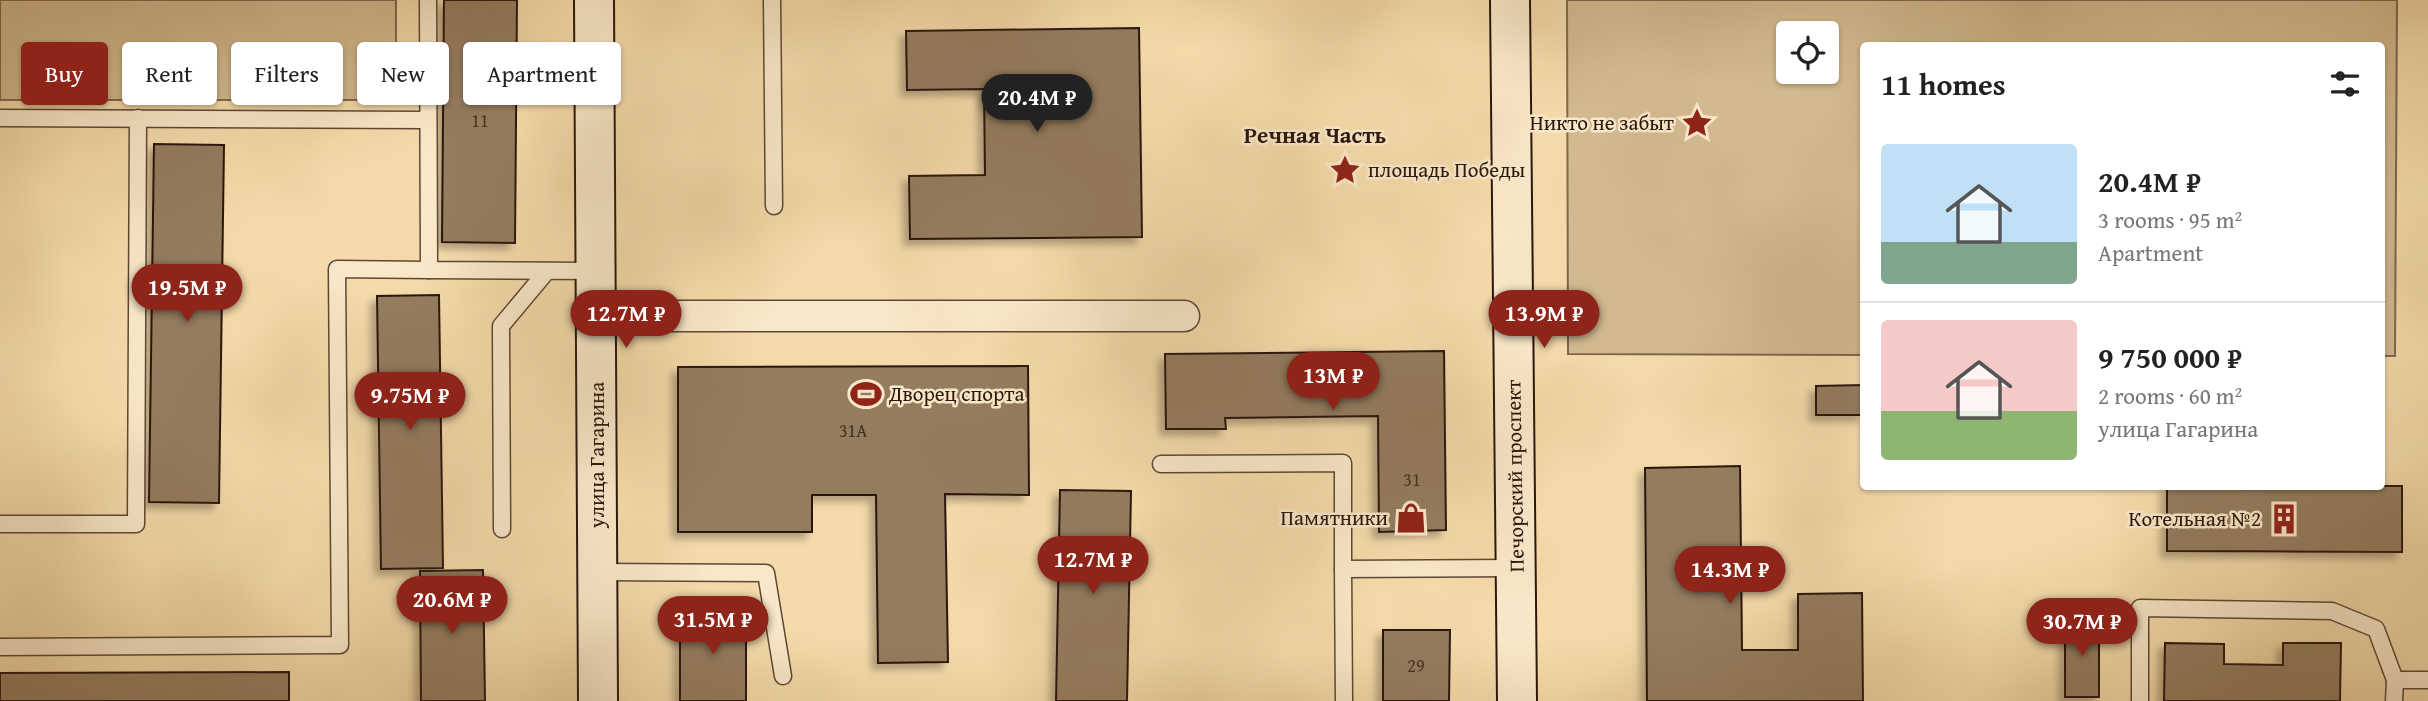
<!DOCTYPE html>
<meta charset="utf-8">
<style>
body{margin:0;font-family:"Gentium Book Plus",serif;background:#f6f6f6;color:#222;height:100vh;display:flex;flex-direction:column;font-size:26px;white-space:nowrap}
*{box-sizing:border-box;margin:0}
p{font-size:23px;color:#767676}
.icon{flex:none;width:38px;height:38px;fill:none;stroke:currentColor;stroke-width:2;stroke-linecap:round;stroke-linejoin:round}
.map{position:relative;flex:1;overflow:hidden}
.sheet{position:absolute;left:1860px;top:42px;width:525px;height:448px;display:flex;flex-direction:column;background:#fff;border-radius:7px;box-shadow:0 2px 5px #0004}
.sheet>*{flex:none}
.banner{position:absolute;left:21px;top:42px;width:665px;height:63px;display:flex;gap:14px}
.buttons{position:absolute;left:1776px;top:21px;display:grid;gap:14px}
.buttons a{display:grid;place-items:center;width:63px;height:63px;border-radius:7px;background:#fff;box-shadow:0 2px 5px #0004;font-size:35px}
.price{position:absolute;translate:-50% -60px;padding:0 16px;border-radius:24px;background:#8f2418;color:#fff;font-size:23px;line-height:46px;filter:drop-shadow(0 2px 4px #0008)}
.price::after{content:'';position:absolute;left:50%;top:42px;width:21px;height:16px;margin-left:-10px;background:inherit;clip-path:polygon(0 0,100% 0,50% 100%)}
.price.selected{background:#222;color:#fff}
ul{padding:0;list-style:none}
li{display:flex;align-items:center;gap:21px;height:175px;padding:0 21px}
li+li{border-top:2px solid #e0e0e0}
li span{display:grid;place-items:center;flex:none;width:196px;height:140px;border-radius:7px;color:#555}
li>.icon{margin-inline-start:auto}
span .icon{width:84px;height:84px;fill:#fffc;stroke-width:1}
li b{font-size:30px}
h2{display:flex;justify-content:space-between;align-items:center;height:84px;padding:0 21px;font-size:30px}
.pill{padding:0 24px;border-radius:7px;background:#fff;box-shadow:0 2px 5px #0004;font-size:24px;line-height:63px}
.pill.selected{background:#8f2418;color:#fff}
.map>svg:first-child{display:block}
</style>
<div class="map">
<svg width="2428" height="701" viewBox="0 0 2428 701">
<defs>
<filter id="shadow"><feDropShadow dx="-6" dy="6" stdDeviation="3.5" flood-color="#0004"/></filter>
</defs>
<rect width="100%" height="100%" fill="#f4daaa"/>
<filter id="stains"><feTurbulence type="fractalNoise" baseFrequency=".00286" numOctaves="4"/><feColorMatrix values="0 0 0 0 .2 0 0 0 0 .09 0 0 0 0 .02 0 0 0 .5 -.17"/></filter>
<radialGradient id="worn" r=".72"><stop offset=".6" stop-color="#630" stop-opacity="0"/><stop offset="1" stop-color="#630" stop-opacity=".3"/></radialGradient>
<g fill="#d2b98f" stroke="#7e684e" stroke-width="2" fill-rule="evenodd">
<rect x="0" y="0" width="396" height="100"/>
<path d="M1567 0H2397L2395 356H2382V46H1864V355L1568 354ZM1788 33H1827V72H1788Z"/>
</g>
<g fill="#947c5e" stroke="#2b170c" stroke-width="2" filter="url(#shadow)">
<path d="M444 0H517L515 243 442 242Z"/>
<path d="M1139 28 1142 237 910 239 909 176 985 175 984 89 907 90 906 31Z"/>
<path d="M154 144 224 145 219 503 149 502Z"/>
<path d="M439 295 443 568 381 569 377 296Z"/>
<path d="M1444 351 1446 530 1379 532 1378 416 1225 418 1226 429H1166L1165 354Z"/>
<path d="M1028 366 1029 495 945 494 948 662 878 663 876 495H812V532H678V367Z"/>
<path d="M1864 385V415H1816V386Z"/>
<path d="M1740 466 1742 650H1798V594L1862 593 1863 701H1647L1645 468Z"/>
<path d="M2167 486H2402V552L2167 551Z"/>
<path d="M1060 490 1131 491 1127 701H1056Z"/>
<path d="M483 570 485 701H421L420 571Z"/>
<rect x="680" y="611" width="66" height="90"/>
<rect x="2065" y="618" width="34" height="79"/>
<path d="M1383 630H1450L1449 701H1383Z"/>
<path d="M2165 643 2224 644V664L2283 665V643H2341L2340 701H2164Z"/>
<path d="M289 672V701H0V673Z"/>
</g>
<g fill="none" stroke-linecap="round" stroke-linejoin="round">
<g stroke="#5d4834" stroke-width="19">
<g id="lane">
<path d="M428 0 429 270 595 271"/>
<path d="M772 0 774 206"/>
<path d="M0 118 428 120"/>
<path d="M1161 464 1343 463V569L1516 568"/>
<path d="M0 524H136L138 118"/>
<path d="M502 529 501 326 547 271"/>
<path d="M1343 569 1344 701"/>
<path d="M597 572 766 573 783 676"/>
<path d="M0 647 340 645 337 269 429 270"/>
<path d="M2140 701V608L2332 611 2376 629 2395 680"/>
<path d="M2394 701 2395 680H2428"/>
</g>
</g>
<g stroke="#5d4834" stroke-width="33">
<path id="street" d="M596 316H1184"/>
</g>
<g stroke="#2b170c" stroke-width="42">
<g id="secondary">
<path d="M594 0 598 701"/>
<path d="M1510 0 1517 701"/>
</g>
</g>
<use href="#lane" stroke="#f8e7c8" stroke-width="16"/>
<use href="#street" stroke="#f8e7c8" stroke-width="30"/>
<use href="#secondary" stroke="#f8e7c8" stroke-width="38"/>
</g>
<defs>
<g id="sight-bare" transform="scale(2.415)"><path d="M0-6L1.8-2.2L6-1.7L2.9 1.2L3.7 5.4L0 3.3L-3.7 5.4L-2.9 1.2L-6-1.7L-1.8-2.2Z" fill="#8f2418" stroke="#f8e7c8" stroke-width="2.5" paint-order="stroke"/></g>
<g id="stadium-bare" transform="scale(2.415)"><path d="M0-5a6.5 5 0 1 0 0 10a6.5 5 0 1 0 0-10ZM-3.5-1.8h7v3.6h-7Z" fill="#8f2418" stroke="#f8e7c8" stroke-width="2.5" paint-order="stroke"/></g>
<g id="shop-bare" transform="scale(2.415)"><path d="M-5-2.5h2.3a2.7 3.5 0 0 1 5.4 0H5L5.5 6h-11ZM-1.5-2.5h3a1.5 2.3 0 0 0-3 0Z" fill="#8f2418" stroke="#f8e7c8" stroke-width="2.5" paint-order="stroke"/></g>
<g id="building-bare" transform="scale(2.415)"><path d="M-4-6H4V6H1V3H-1V6H-4ZM-2.5-4.3h1.7v1.8h-1.7ZM.8-4.3h1.7v1.8H.8ZM-2.5-1h1.7V.8h-1.7ZM.8-1h1.7V.8H.8Z" fill="#8f2418" stroke="#f8e7c8" stroke-width="2.5" paint-order="stroke"/></g>
</defs>
<g fill-rule="evenodd">
<use href="#sight-bare" x="1697" y="123"/>
<use href="#sight-bare" x="1345" y="170"/>
<use href="#stadium-bare" x="866" y="394"/>
<use href="#shop-bare" x="1411" y="518"/>
<use href="#building-bare" x="2284" y="519"/>
</g>
<g text-anchor="middle" stroke-width="5" stroke-linejoin="round" paint-order="stroke">
<g font-size="18" fill="#453020">
<text x="480" y="127">11</text>
<text x="853" y="437">31А</text>
<text x="1412" y="486">31</text>
<text x="1416" y="672">29</text>
</g>
<g font-size="21" fill="#2b170c" stroke="#f8e7c8" text-anchor="end">
<text x="1674" y="130">Никто не забыт</text>
<text x="1368" y="177" text-anchor="start">площадь Победы</text>
<text x="889" y="401" text-anchor="start">Дворец спорта</text>
<text x="1388" y="525">Памятники</text>
<text x="2261" y="526">Котельная №2</text>
</g>
<g font-size="21" fill="#2b170c" stroke="#f8e7c8">
<text transform="translate(597 455) rotate(-90)" y="7">улица Гагарина</text>
<text transform="translate(1515 476) rotate(-91)" y="7">Печорский проспект</text>
</g>
<g font-size="23" font-weight="bold" fill="#2b170c" stroke="#f8e7c8">
<text x="1315" y="143">Речная Часть</text>
</g>
</g>
<rect width="100%" height="100%" filter="url(#stains)"/>
<rect width="100%" height="100%" fill="url(#worn)"/>
</svg>
<div class="buttons">
<a><svg class="icon" aria-label="locate" viewBox="0 0 24 24"><circle cx="12" cy="12" r="6"/><path d="M12 2v4M12 18v4M2 12h4M18 12h4"/></svg></a>
</div>
<b class="price selected" style="left:1037px;top:134px">20.4M ₽</b>
<b class="price" style="left:187px;top:324px">19.5M ₽</b>
<b class="price" style="left:626px;top:350px">12.7M ₽</b>
<b class="price" style="left:1544px;top:350px">13.9M ₽</b>
<b class="price" style="left:1333px;top:412px">13M ₽</b>
<b class="price" style="left:410px;top:432px">9.75M ₽</b>
<b class="price" style="left:1093px;top:596px">12.7M ₽</b>
<b class="price" style="left:1730px;top:606px">14.3M ₽</b>
<b class="price" style="left:452px;top:636px">20.6M ₽</b>
<b class="price" style="left:713px;top:656px">31.5M ₽</b>
<b class="price" style="left:2082px;top:658px">30.7M ₽</b>
<div class="banner">
<a class="pill selected">Buy</a>
<a class="pill">Rent</a>
<a class="pill">Filters</a>
<a class="pill">New</a>
<a class="pill">Apartment</a>
</div>
<section class="sheet">
<h2>11 homes<svg class="icon" aria-label="filters" viewBox="0 0 24 24"><path d="M4 7h16M4 17h16"/><circle cx="9" cy="7" r="2"/><circle cx="15" cy="17" r="2"/></svg></h2>
<ul>
<li><span style="background:linear-gradient(#bfe0f5 70%,#7fa58c 0)"><svg class="icon" aria-label="home" viewBox="0 0 24 24"><path d="M3 11l9-7 9 7M6 9v11h12V9"/></svg></span><div><b>20.4M ₽</b><p>3 rooms · 95 m²</p><p>Apartment</p></div></li>
<li><span style="background:linear-gradient(#f6c9c9 65%,#8fb573 0)"><svg class="icon" aria-label="home" viewBox="0 0 24 24"><path d="M3 11l9-7 9 7M6 9v11h12V9"/></svg></span><div><b>9 750 000 ₽</b><p>2 rooms · 60 m²</p><p>улица Гагарина</p></div></li>
</ul>
</section>
</div>
